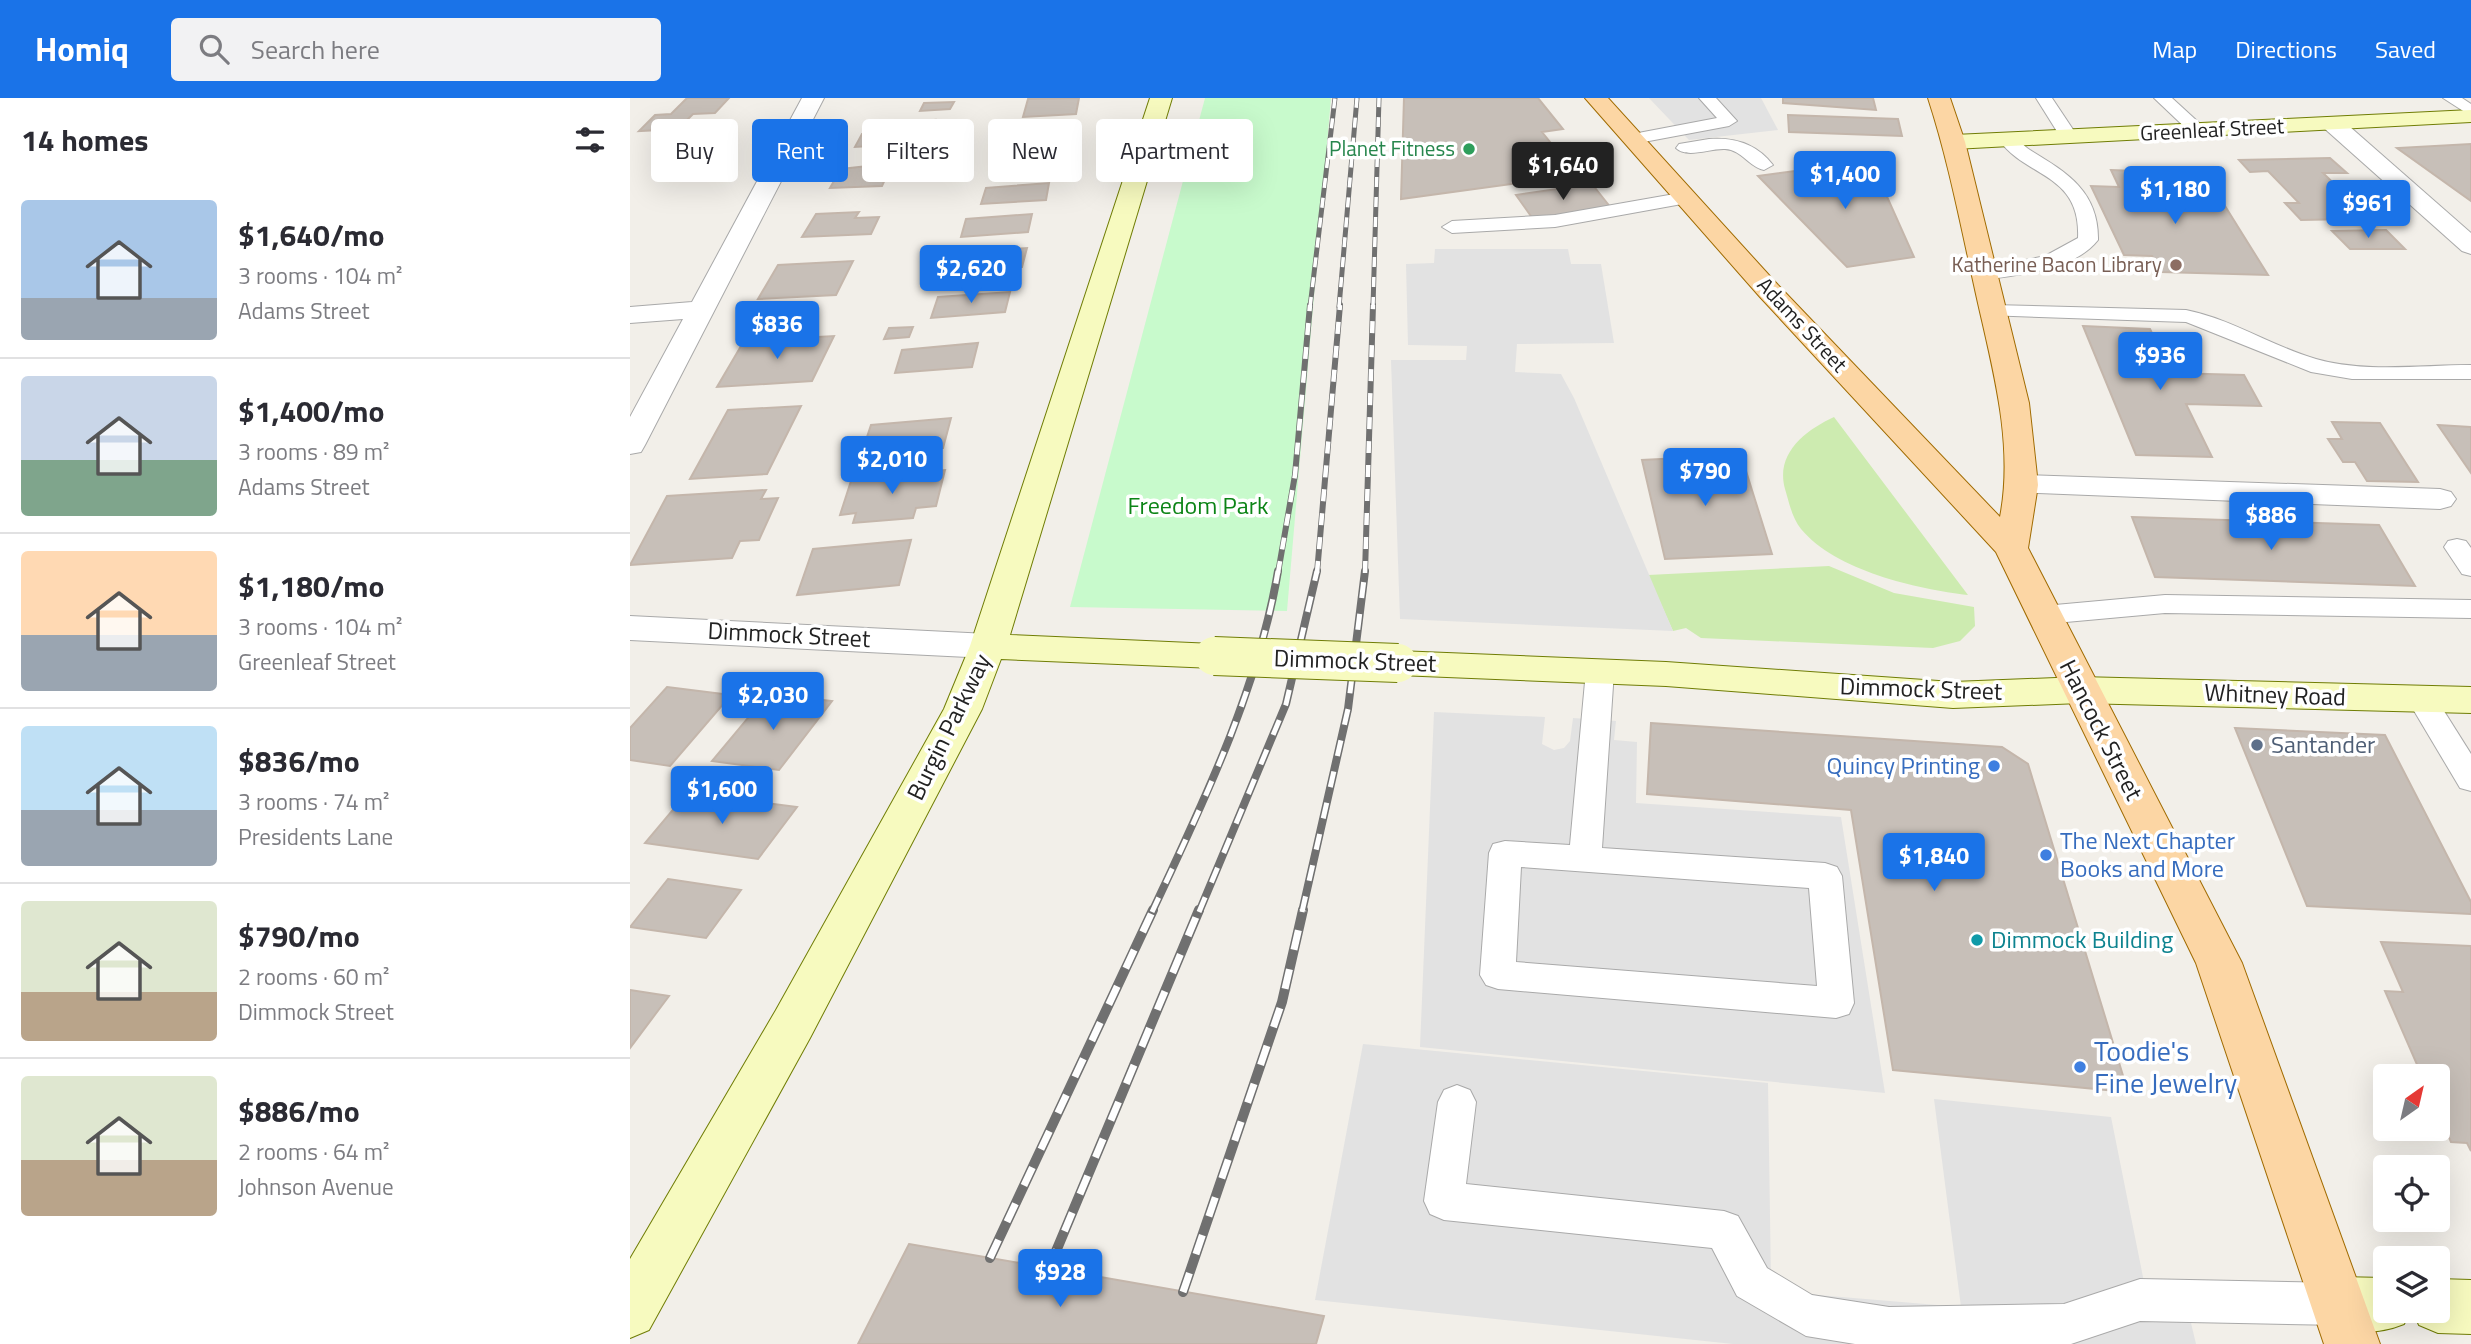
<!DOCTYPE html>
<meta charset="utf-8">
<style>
body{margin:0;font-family:"Titillium Web",sans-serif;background:#f2f2f3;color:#2b2b33;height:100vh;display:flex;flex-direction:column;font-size:26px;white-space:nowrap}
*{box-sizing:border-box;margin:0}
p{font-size:23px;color:#7c7c81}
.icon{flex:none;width:38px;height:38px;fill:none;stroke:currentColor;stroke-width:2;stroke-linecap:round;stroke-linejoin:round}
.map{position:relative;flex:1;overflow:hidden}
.drawer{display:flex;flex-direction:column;background:#fff;width:630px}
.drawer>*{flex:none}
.hud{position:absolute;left:21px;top:21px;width:665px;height:63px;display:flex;gap:14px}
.needle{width:46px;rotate:34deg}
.fabs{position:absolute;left:1743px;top:966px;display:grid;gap:14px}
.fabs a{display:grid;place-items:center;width:77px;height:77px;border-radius:7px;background:#fff;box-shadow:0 7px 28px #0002;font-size:35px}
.price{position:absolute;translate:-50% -60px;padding:0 16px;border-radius:7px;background:#1a73e8;color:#fff;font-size:23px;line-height:46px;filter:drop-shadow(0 2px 4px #0008)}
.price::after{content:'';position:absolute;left:50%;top:42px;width:21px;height:16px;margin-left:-10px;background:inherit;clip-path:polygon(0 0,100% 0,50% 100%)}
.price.active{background:#222;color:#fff}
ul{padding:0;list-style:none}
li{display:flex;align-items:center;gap:21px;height:175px;padding:0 21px}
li+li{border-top:2px solid #e1e1e2}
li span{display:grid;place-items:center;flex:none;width:196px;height:140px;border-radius:7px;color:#555}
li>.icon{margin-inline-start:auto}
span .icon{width:84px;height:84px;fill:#fffc;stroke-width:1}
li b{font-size:30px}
h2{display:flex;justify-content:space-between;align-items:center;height:84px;padding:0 21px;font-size:30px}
.pill{padding:0 24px;border-radius:7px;background:#fff;box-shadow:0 7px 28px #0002;font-size:24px;line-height:63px}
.pill.active{background:#1a73e8;color:#fff}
header{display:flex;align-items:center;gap:42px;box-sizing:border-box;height:98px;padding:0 35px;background:#1a73e8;color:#fff}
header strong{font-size:33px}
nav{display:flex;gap:38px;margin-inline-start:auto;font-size:24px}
.search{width:490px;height:63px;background:#f2f2f3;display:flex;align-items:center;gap:18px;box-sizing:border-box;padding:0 24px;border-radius:7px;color:#7c7c81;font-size:26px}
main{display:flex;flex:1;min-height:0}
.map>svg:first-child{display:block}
</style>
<header>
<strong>Homiq</strong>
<div class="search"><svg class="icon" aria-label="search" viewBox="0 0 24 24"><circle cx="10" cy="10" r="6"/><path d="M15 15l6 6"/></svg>Search here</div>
<nav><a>Map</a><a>Directions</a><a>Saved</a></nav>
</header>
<main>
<section class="drawer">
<h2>14 homes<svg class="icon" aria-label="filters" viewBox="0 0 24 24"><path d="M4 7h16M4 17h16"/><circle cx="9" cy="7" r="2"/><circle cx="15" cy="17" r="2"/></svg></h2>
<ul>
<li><span style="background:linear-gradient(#a9c7e8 70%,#9aa5b1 0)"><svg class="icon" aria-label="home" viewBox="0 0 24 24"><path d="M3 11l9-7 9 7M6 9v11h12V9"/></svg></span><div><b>$1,640/mo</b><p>3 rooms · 104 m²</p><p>Adams Street</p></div></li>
<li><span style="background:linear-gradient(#c9d6e8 60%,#7fa58c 0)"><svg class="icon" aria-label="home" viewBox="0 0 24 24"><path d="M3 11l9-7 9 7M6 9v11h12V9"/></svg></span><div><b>$1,400/mo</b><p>3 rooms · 89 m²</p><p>Adams Street</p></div></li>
<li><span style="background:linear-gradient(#ffd9b3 60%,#9aa5b1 0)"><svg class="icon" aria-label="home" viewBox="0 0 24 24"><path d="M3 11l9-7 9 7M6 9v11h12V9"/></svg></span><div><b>$1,180/mo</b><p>3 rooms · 104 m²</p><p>Greenleaf Street</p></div></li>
<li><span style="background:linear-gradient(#bfe0f5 60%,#9aa5b1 0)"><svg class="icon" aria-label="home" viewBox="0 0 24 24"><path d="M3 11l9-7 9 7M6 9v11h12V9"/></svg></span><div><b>$836/mo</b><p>3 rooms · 74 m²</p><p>Presidents Lane</p></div></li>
<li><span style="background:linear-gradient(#dfe7d0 65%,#b9a48a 0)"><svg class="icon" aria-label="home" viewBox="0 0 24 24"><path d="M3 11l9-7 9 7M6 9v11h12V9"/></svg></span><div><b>$790/mo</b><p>2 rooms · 60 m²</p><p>Dimmock Street</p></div></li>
<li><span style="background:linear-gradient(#dfe7d0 60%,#b9a48a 0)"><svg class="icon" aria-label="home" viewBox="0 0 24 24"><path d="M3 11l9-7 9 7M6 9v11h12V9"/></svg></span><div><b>$886/mo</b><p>2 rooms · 64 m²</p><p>Johnson Avenue</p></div></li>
</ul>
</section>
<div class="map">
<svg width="1841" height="1246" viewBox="0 0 1841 1246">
<rect width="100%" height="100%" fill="#f2efe9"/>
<g fill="#cdebb0">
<path d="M1204 319 1338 497C1287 491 1206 473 1171 431 1162 420 1159 404 1155 391 1145 355 1176 332 1204 319Z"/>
<path d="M1199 468 1264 495 1344 509 1345 528 1330 543 1303 550 1071 540 1056 530 1043 533 1018 477Z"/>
</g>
<path fill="#c8facc" d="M575 0H701L657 513 440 509Z"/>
<g fill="#e2e2e2">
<path d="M1019 0H1131L1148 32 1059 42Z"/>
<path d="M805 151H938L941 166H971L984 245 887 246 885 274 931 276 944 300 1043 533 770 521 761 262H836L837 248 778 247 776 166 804 165Z"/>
<path d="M804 614 915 619 912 646 924 652 934 650 940 643 943 620 986 623 984 642 1007 644 1006 705 1211 719 1255 995 790 949Z"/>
<path d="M733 946 1138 985 1141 1184 1164 1195 1331 1209 1304 1001 1481 1019 1514 1184 1552 1187 1566 1246H1103L685 1202Z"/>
</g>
<g fill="#c7bfb8" stroke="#c4b6ab" stroke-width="2">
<path d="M57 0H99L85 15 63 16 48 31 9 33 25 17 41 16Z"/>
<path d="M449 0 446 16 393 19 398 1Z"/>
<path d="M774 0H908L933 31 912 34 924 49 889 53 899 66 918 63 922 69 903 71 911 82 771 101Z"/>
<path d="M1153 0H1243L1246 12 1153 5Z"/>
<path d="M324 4 320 11 290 13 294 5Z"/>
<path d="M1158 17 1268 21 1272 38 1159 34Z"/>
<path d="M305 22 293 45 225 49 232 36 252 35 255 29 276 28 279 24Z"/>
<path d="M443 26 439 45 383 48 389 29Z"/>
<path d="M1841 46V103L1767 50Z"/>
<path d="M426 54 423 69 360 73 365 58Z"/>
<path d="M1700 60 1717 75H1693L1722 103H1751L1769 120 1671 122 1655 105H1669L1638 73 1620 74 1609 62Z"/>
<path d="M1241 63 1284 159 1217 169 1128 78Z"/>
<path d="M275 64 267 79H256L252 88 200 90 211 71Z"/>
<path d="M1481 72 1529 74 1539 90 1585 92 1638 177 1531 174 1522 158 1494 157 1461 88 1489 89Z"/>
<path d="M419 85 416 102 351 106 356 90Z"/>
<path d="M962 86 981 110 903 121 886 97Z"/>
<path d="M229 114 225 120 249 119 241 136 172 139 186 116Z"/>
<path d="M402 116 398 134 331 139 336 121Z"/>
<path d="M1756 132 1775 151H1720L1702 133Z"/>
<path d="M397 150 392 169 322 174 328 155Z"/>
<path d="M223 163 206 197 128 201 148 167Z"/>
<path d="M380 194 375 214 301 220 308 199Z"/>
<path d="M1453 228 1520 231 1541 275 1614 277 1631 308 1556 306 1582 359 1506 357Z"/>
<path d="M283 229 279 239 254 241 259 230Z"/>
<path d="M204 238 182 283 87 289 114 243Z"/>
<path d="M348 245 342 269 265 275 272 252Z"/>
<path d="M171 308 137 376 60 381 98 312Z"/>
<path d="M321 320 313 350 231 357 241 327Z"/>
<path d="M1702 324 1750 325 1788 384 1737 383 1725 364H1713L1698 341H1712Z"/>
<path d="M1808 327 1841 329V375Z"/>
<path d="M1111 357 1142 456 1035 461 1012 362Z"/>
<path d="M315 372 306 408 286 410 283 420 223 425 226 415 210 417 222 380Z"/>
<path d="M136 392 131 401 148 400 129 442 110 443 102 460 0 467 37 398Z"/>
<path d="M1502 419 1749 427 1785 488 1525 479Z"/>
<path d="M281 442 269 487 167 497 183 451Z"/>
<path d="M37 589 101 597 40 668 0 662V630Z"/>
<path d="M138 596 202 603 149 672 82 663Z"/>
<path d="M1021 625 1372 649 1398 666 1498 994 1263 972 1221 712 1017 696Z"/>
<path d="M1605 630 1755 637 1841 804V816L1677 808Z"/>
<path d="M57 695 167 709 128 761 15 745Z"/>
<path d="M38 781 111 792 76 840 0 829Z"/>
<path d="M1751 844 1841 848V1053L1837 1045 1821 1044 1808 1014V978H1792L1755 893 1773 894Z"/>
<path d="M0 892 39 898 0 950Z"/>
<path d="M279 1146 419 1170 694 1218 686 1246H228Z"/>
</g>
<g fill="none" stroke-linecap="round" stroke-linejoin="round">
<g stroke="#a9a9a9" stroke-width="2">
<g id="lane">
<path d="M1069 0H1086L1107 23 1099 28 1003 46 994 41 1003 36 1087 20Z"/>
<path d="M1406 0H1422L1448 39 1445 43H1433Z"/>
<path d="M1524 0H1542L1578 33 1575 37H1563Z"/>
<path d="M1813 0H1832L1841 6V18Z"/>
<path d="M1378 37C1387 39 1392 47 1400 52 1436 74 1469 93 1468 142 1444 173 1389 176 1354 182L1344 176 1347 172 1415 158 1448 140C1451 75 1396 80 1369 42Z"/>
<path d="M1079 41C1105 39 1127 46 1143 67L1134 72C1119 69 1112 52 1095 51 1081 50 1057 61 1046 50L1049 46Z"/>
<path d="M1056 94 1065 100 1063 104 925 129 822 135 812 129 822 123 925 117Z"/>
<path d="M1362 207 1556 212C1602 221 1641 248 1686 261 1734 275 1792 267 1841 267V281H1722L1681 274 1556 224 1355 217 1352 213 1355 209Z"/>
<path d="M1827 441 1836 443 1841 450V478L1832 476 1814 449 1818 443Z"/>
<path d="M1535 497 1841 502V520L1535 515 1414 526 1404 523 1400 517 1404 511 1414 508Z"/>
<path d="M970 563 980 566 984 573 972 750 1195 765 1207 769 1212 778 1224 905 1219 916 1206 920 868 891 856 887 850 877 859 755 863 746 875 743 940 747 956 573 960 566ZM891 769 1179 790 1187 888 886 864Z"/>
<path d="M1792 591 1802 594 1841 656V693L1830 690 1777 601 1782 594Z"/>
<path d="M827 987 840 992 846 1004 836 1086 1094 1113 1108 1118 1137 1170 1182 1197 1259 1209 1434 1206 1510 1181 1710 1185 1725 1191 1731 1206 1725 1221 1710 1227 1510 1223 1441 1246H1225L1176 1238 1107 1198 1082 1150 814 1122 800 1116 794 1103 808 1004 814 992Z"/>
</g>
</g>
<g stroke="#a9a9a9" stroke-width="2">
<g id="street">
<path d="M172 0H194L15 347 11 354 0 356V319L53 221 0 225V209L62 204Z"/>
<path d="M1703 19 1711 21 1841 135V156L1832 153 1695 31 1692 26Z"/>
<path d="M1392 377 1810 391 1821 394 1826 401 1821 408 1810 411 1381 394 1376 387 1381 380Z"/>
<path d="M0 518 358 536 371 540 376 548 371 556 358 560 0 542Z"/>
</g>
</g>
<g stroke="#707d05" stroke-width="2">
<g id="secondary">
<path d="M520 0H542L380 537 584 546 597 549 602 558 597 567 584 570 371 561 352 611 180 940 19 1232 0 1240V1161L146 912 314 611 340 548Z"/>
<path d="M1841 12V24L1324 51 1313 44 1324 37Z"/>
<path d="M768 553 1036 564 1323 584 1450 579 1841 589V615L1450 605 1323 610 1036 588 768 577 755 574 750 565 755 556Z"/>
<path d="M1710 1179 1755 1180V1213H1780L1774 1226C1747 1237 1718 1236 1691 1225L1683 1206 1691 1187Z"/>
<path d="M1808 1181 1841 1182V1236L1808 1235 1789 1227 1783 1213H1808Z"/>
</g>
</g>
<g stroke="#a06b00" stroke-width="2">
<path id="primary" d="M955 0H978L1148 187 1370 419C1385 342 1360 262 1344 187 1330 124 1318 61 1298 0H1320L1335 44 1399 305 1408 387 1398 450 1612 865 1750 1246H1694L1566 865 1366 454 1130 199Z"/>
</g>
<use href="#lane" fill="#fff" fill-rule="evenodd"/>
<use href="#street" fill="#fff" fill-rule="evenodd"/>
<use href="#secondary" fill="#f7fabf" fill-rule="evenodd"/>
<use href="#primary" fill="#fcd6a4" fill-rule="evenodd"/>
<g stroke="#707070" stroke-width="5">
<g id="rail-far3">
<path d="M680 209 705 0"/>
<path d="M709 209 727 0"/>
<path d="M743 209 749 0"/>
</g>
</g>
<g stroke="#707070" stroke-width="6">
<g id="rail-far2">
<path d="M648 475 665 377 680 207"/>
<path d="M687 475 710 207"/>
<path d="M735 475 743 207"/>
</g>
</g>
<g stroke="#707070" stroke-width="8">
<g id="rail-far1">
<path d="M522 814C573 705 628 592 648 473"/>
<path d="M569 814 656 606 687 473"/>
<path d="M672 814 718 611 735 473"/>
</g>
</g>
<g stroke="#707070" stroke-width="10">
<g id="rail">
<path d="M360 1160 523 812"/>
<path d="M419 1170 569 812"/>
<path d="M553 1194 652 904 673 812"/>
</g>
</g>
<use href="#rail-far3" stroke="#fff" stroke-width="3.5" stroke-dasharray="10" stroke-linecap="butt"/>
<use href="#rail-far2" stroke="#fff" stroke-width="4.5" stroke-dasharray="12" stroke-linecap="butt"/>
<use href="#rail-far1" stroke="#fff" stroke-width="5" stroke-dasharray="16" stroke-linecap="butt"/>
<use href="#rail" stroke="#fff" stroke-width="7" stroke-dasharray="20" stroke-linecap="butt"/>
<g stroke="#707d05" stroke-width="40" stroke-linecap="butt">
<path id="secondary-bridge" d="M584 558 768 565"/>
</g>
<use href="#secondary-bridge" stroke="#f7fabf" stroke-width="38"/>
</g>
<circle fill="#2e9e5b" stroke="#fff" stroke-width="2.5" cx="839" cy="51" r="7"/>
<circle fill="#8d6e63" stroke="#fff" stroke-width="2.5" cx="1546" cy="167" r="7"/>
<circle fill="#5c6f8a" stroke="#fff" stroke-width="2.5" cx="1627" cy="647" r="7"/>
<g fill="#3f7fe0" stroke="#fff" stroke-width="2.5">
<circle cx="1364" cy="668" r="7"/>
<circle cx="1416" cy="757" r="7"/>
<circle cx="1450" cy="969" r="7"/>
</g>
<circle fill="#0f9aa8" stroke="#fff" stroke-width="2.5" cx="1347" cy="842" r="7"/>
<g text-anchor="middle" stroke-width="7" stroke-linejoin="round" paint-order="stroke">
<g font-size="21" fill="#222" stroke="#fff">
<text transform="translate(1582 32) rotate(-3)" y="7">Greenleaf Street</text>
<text transform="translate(1172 227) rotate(47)" y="7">Adams Street</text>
</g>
<g font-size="21" fill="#27864d" stroke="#fff" text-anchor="end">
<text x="825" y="58">Planet Fitness</text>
</g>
<g font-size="21" fill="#785e54" stroke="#fff" text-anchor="end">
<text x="1532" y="174">Katherine Bacon Library</text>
</g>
<g font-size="24" fill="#0c8416" stroke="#fff">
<text x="568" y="416">Freedom Park</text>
</g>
<g font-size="24" fill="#222" stroke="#fff">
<text transform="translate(159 537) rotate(3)" y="8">Dimmock Street</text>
<text transform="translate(725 563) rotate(2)" y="8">Dimmock Street</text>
<text transform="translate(1291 591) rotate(2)" y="8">Dimmock Street</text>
<text transform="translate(1645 597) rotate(2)" y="8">Whitney Road</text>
<text transform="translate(319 629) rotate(-64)" y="8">Burgin Parkway</text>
<text transform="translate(1471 632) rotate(63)" y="8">Hancock Street</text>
</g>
<g font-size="24" fill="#4e5e75" stroke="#fff" text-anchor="start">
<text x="1641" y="655">Santander</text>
</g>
<g font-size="24" fill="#366cbe" stroke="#fff" text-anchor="end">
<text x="1350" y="676">Quincy Printing</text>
<text x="1430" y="751" text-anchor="start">The Next Chapter<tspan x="1430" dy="28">Books and More</tspan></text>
</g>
<g font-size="24" fill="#0d838f" stroke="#fff" text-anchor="start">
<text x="1361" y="850">Dimmock Building</text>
</g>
<g font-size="28" fill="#366cbe" stroke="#fff" text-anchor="start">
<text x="1464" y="963">Toodie's<tspan x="1464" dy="32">Fine Jewelry</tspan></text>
</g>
</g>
</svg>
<div class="fabs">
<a><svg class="needle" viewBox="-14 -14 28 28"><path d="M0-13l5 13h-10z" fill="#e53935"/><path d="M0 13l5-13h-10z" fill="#7c7c81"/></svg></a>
<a><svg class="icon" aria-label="locate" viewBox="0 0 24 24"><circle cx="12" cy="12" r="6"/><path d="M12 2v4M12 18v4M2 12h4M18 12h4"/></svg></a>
<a><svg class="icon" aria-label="layers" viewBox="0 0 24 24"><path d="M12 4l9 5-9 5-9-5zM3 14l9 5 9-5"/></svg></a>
</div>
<b class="price active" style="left:933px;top:104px">$1,640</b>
<b class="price" style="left:1215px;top:113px">$1,400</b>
<b class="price" style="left:1545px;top:128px">$1,180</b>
<b class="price" style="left:1738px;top:142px">$961</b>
<b class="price" style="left:341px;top:207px">$2,620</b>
<b class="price" style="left:147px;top:263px">$836</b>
<b class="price" style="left:1530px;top:294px">$936</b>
<b class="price" style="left:262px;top:398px">$2,010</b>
<b class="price" style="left:1075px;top:410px">$790</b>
<b class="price" style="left:1641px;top:454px">$886</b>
<b class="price" style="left:143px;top:634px">$2,030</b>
<b class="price" style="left:92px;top:728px">$1,600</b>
<b class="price" style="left:1304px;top:795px">$1,840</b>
<b class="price" style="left:430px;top:1211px">$928</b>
<div class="hud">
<a class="pill">Buy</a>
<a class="pill active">Rent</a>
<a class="pill">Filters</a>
<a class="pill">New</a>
<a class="pill">Apartment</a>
</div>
</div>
</main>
